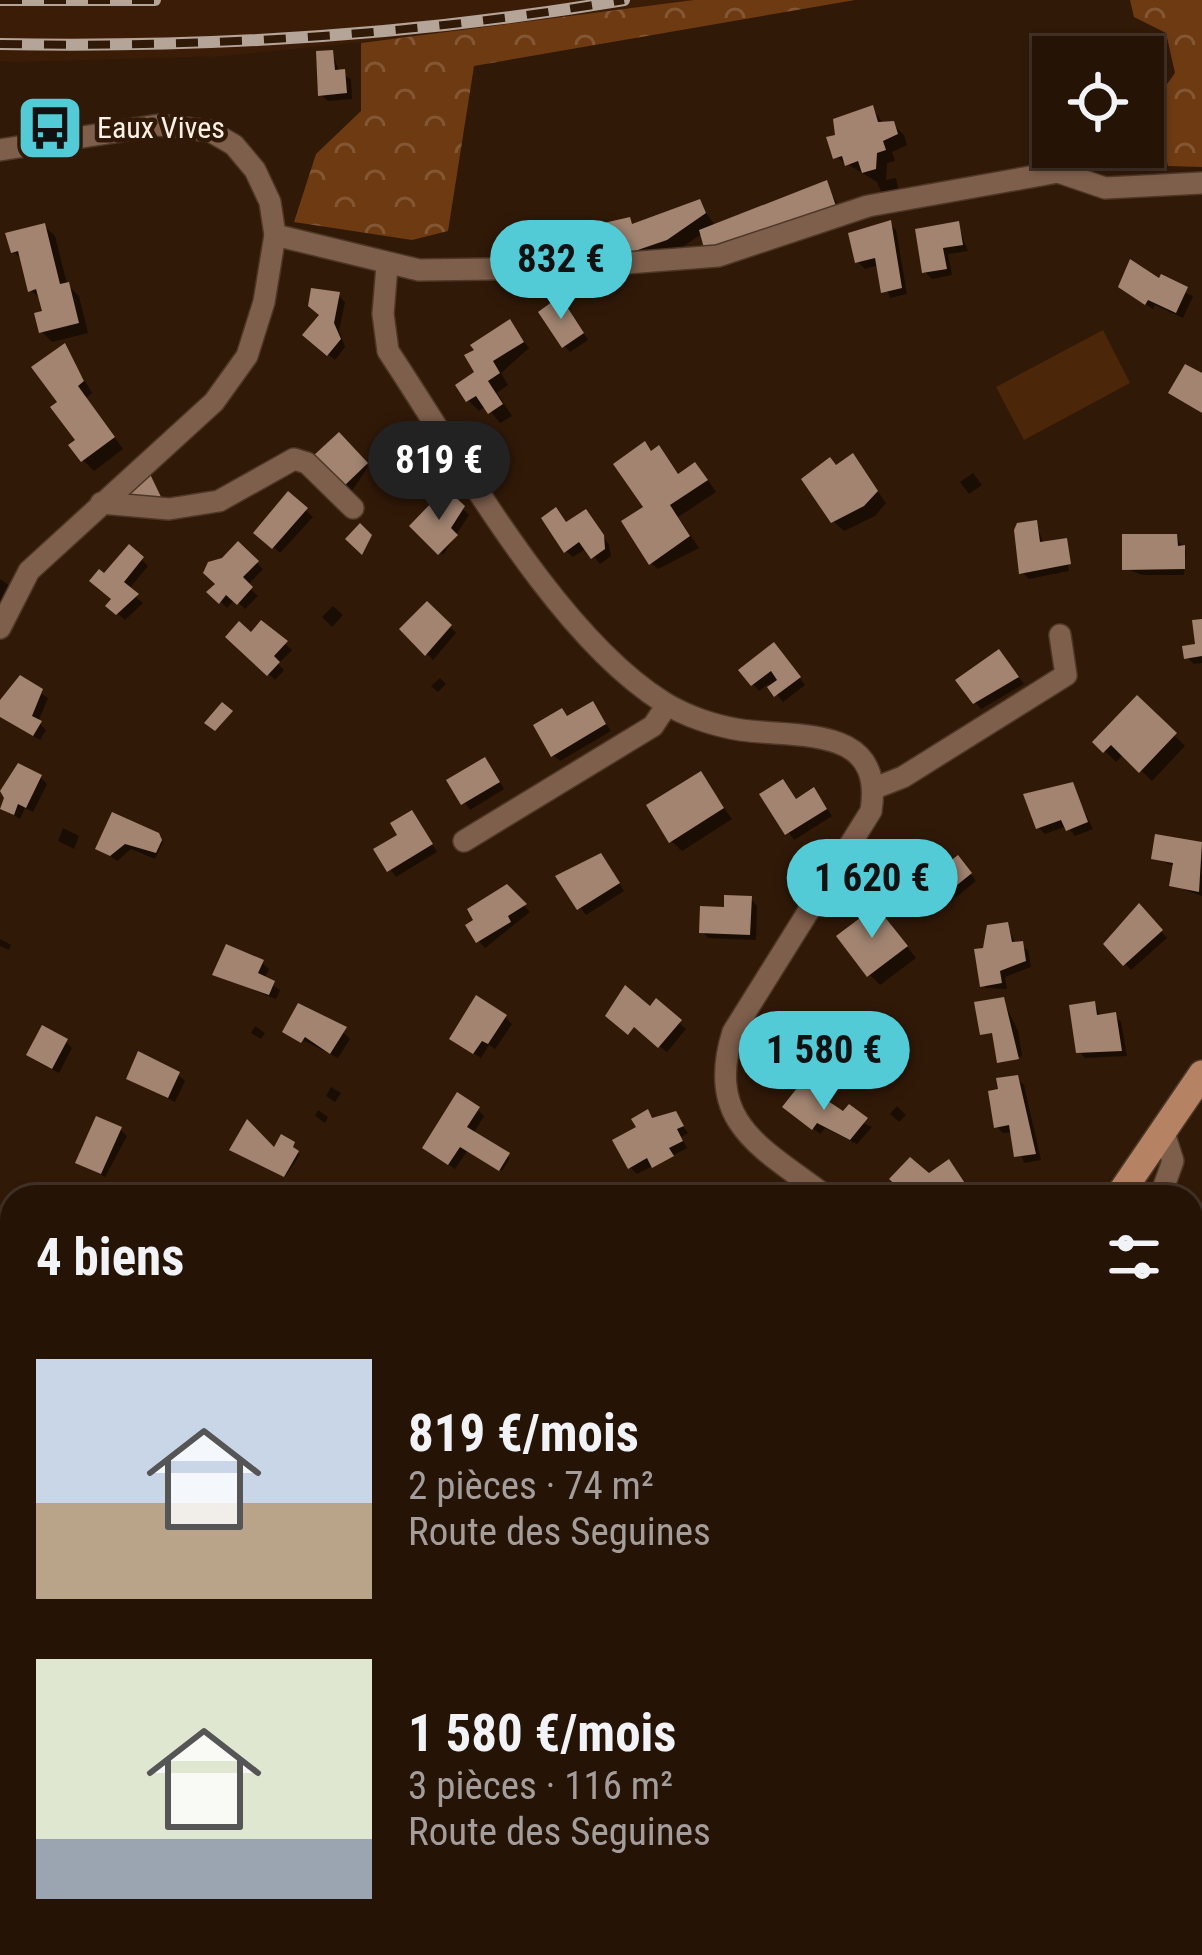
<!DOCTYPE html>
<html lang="fr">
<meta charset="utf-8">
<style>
body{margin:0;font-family:"Roboto Condensed",sans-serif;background:#312014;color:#f1f3f6;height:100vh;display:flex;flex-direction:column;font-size:45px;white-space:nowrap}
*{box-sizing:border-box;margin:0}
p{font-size:39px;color:#a39e9b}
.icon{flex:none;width:66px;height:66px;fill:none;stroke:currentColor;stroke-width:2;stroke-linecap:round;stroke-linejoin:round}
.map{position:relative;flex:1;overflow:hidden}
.side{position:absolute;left:0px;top:1185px;width:1203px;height:771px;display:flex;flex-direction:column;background:#251306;border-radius:36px 36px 0 0;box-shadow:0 3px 9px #0004,0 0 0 3px #423228}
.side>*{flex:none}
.fabs{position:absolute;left:1032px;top:36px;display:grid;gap:24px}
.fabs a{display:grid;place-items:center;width:132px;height:132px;border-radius:0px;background:#251306;box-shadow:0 3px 9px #0004,0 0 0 3px #423228;font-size:60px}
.price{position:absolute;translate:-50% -102px;padding:0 27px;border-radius:42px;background:#52cbd7;color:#111;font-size:39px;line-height:78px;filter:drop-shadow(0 3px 6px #0008)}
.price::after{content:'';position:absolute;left:50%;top:72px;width:36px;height:27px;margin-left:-18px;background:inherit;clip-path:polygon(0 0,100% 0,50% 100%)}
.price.current{background:#222;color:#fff}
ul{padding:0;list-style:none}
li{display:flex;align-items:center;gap:36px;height:300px;padding:0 36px}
li span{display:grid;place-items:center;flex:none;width:336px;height:240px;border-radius:0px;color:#555}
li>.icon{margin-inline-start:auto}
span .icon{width:144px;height:144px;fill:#fffc;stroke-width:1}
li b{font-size:51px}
h2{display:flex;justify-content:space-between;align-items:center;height:144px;padding:0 36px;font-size:51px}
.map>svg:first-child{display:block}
</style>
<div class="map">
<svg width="1202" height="1955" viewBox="0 0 1202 1955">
<defs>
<pattern id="forest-crowns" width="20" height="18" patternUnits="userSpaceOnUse" patternTransform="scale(3)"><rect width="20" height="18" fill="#6d3a12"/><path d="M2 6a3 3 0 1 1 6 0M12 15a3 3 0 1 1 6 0" fill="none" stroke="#835734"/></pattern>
</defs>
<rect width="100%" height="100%" fill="#311908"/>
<path fill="#3b1d07" d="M0 0H694L548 23 225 56 16 62 0 61Z"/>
<g fill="url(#forest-crowns)">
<path d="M694 0H855L474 66 448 231 412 240 294 222 316 154 361 111V43Z"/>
<path d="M1130 0H1202V167L1168 166 1154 102 1175 73 1166 33 1134 17Z"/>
<path d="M1202 1788V1955H717L724 1944H1191V1802Z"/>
</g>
<path fill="#4c2608" d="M1103 330 1130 383 1024 440 996 387Z"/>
<g fill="#0007">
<path d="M332 53 340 73 351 79 352 99 328 101 321 95Z"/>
<path d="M872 109 884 124H893L904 135 907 145 892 152 895 161 887 163 886 180 896 178 899 193 882 194 877 182 836 157Z"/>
<path d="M826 184 845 217 703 233 678 250 551 268 629 221 633 228 699 202 716 227Z"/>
<path d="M890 224 896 230 907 294 890 298 879 265 865 269 858 262Z"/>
<path d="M958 225 968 251 948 254 952 275 932 279 925 272Z"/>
<path d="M44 226 55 236 67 284 79 296 88 333 52 342 41 331 43 302 31 290 24 262 13 251Z"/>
<path d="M1160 283 1193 296 1183 318 1155 305 1153 309 1128 293Z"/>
<path d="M338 295 345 302 339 331 345 347 335 360 312 341Z"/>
<path d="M566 306 588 340 570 352 564 346Z"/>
<path d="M510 323 529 348 501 373 508 385 497 393 512 416 500 423 486 406 479 411 468 400Z"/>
<path d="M65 347 92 393 86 398 123 449 94 471 83 460 61 403Z"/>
<path d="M339 436 368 467 351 492 318 456Z"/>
<path d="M853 457 886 503 875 516 844 531 833 521 837 468Z"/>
<path d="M973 473 982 485 969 494 960 482Z"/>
<path d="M705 476 716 492 678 517 699 548 658 569 651 563 678 477Z"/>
<path d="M289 495 313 517 280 553 257 532Z"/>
<path d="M451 497 469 515 443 555 414 526Z"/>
<path d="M592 519 609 545 611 556 600 564 587 548 573 557 566 551 567 525Z"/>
<path d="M1036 524 1044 544 1069 545H1065L1069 571 1029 579 1022 572Z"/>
<path d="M1176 537 1186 551 1184 575H1142L1125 568Z"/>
<path d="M238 545 263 569 247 586 258 596 245 609 235 599 227 608 211 592 224 561Z"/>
<path d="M129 548 148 566 128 590 143 603 125 620 109 606 114 600 104 578Z"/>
<path d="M0 579 10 586 1 603H0Z"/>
<path d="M428 605 456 633 433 660 406 633Z"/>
<path d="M333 606 343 615 332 627 322 617Z"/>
<path d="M1202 622V663L1194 664 1187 657 1198 646Z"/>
<path d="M262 624 292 650 278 664 284 670 275 680 229 637 251 636Z"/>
<path d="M780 653 805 685 783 702 768 684 759 691 753 684Z"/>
<path d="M1005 659 1024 684 981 709 975 702Z"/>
<path d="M440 678 446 684 438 692 431 686Z"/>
<path d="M20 679 48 698 38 722 46 730 40 740 0 717V706Z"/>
<path d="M1137 699 1185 746 1152 781 1124 754 1116 762 1096 742Z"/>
<path d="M593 705 611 731 560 761 553 755 568 719Z"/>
<path d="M491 767 504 789 470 810 450 781Z"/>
<path d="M700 775 732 819 682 851 671 841Z"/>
<path d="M40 777 47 784 33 812 25 808 20 819 3 808Z"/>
<path d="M1072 786 1093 829 1075 836 1067 826 1045 834 1039 828Z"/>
<path d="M763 795 797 802 820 798 832 816 794 840Z"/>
<path d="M418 820 437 852 396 877 377 850Z"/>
<path d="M63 828 79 836 74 849 58 841Z"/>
<path d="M157 836 163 842 155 859 131 849 117 861 98 848Z"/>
<path d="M1158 838 1202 845V896L1172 885 1176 867 1154 858Z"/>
<path d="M607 863 624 891 586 915 559 877Z"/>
<path d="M964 865 976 881 939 911 933 905Z"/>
<path d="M507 888 530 912 485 948 479 941 477 921Z"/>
<path d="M751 899 757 906 756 940 708 938 702 931Z"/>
<path d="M1139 907 1167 938 1131 970 1107 945Z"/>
<path d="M886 920 916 958 880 985 870 975Z"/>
<path d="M1007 925 1016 945 1028 950 1031 967 1005 977 1007 989 985 988Z"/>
<path d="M0 939 11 945 9 950 0 946Z"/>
<path d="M262 963 269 969 264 979 280 990 276 999 216 975Z"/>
<path d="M1003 1000 1018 1031 1022 1056 1001 1063Z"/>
<path d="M656 1003 686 1029 667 1052 613 1011 650 1010Z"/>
<path d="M1094 1004 1102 1018 1114 1015 1121 1022 1127 1056 1085 1058 1079 1051Z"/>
<path d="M505 1017 512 1024 495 1049 489 1045 481 1058 460 1045Z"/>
<path d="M255 1026 265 1033 261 1039 251 1033Z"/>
<path d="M285 1031 343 1032 350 1039 338 1058Z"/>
<path d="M66 1042 72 1048 59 1073 36 1061Z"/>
<path d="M178 1075 185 1081 175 1102 130 1078Z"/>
<path d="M1017 1078 1024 1085 1041 1160 1024 1163 1013 1132 1003 1133 997 1127Z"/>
<path d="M331 1087 341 1093 335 1102 326 1096Z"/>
<path d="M897 1106 906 1115 899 1122 890 1114Z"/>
<path d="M318 1110 328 1117 325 1123 315 1116Z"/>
<path d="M478 1110 484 1116 473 1134 510 1158 502 1171 467 1151 455 1169 432 1154Z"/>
<path d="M647 1113 654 1120 675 1115 688 1133 681 1137 687 1148 637 1174 630 1167Z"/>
<path d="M844 1115 872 1127 857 1144 825 1128 820 1134 800 1117Z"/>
<path d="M120 1129 127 1136 105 1177 79 1162Z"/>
<path d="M233 1150 297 1153 300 1155 285 1177Z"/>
<path d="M0 1830 2 1896 12 1880V1902H0Z"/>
</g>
<g fill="#a28471">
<path d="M333 50 335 70 345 69 347 93 318 96 316 51Z"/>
<path d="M873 105 878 122 894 121 898 134 883 141 886 150 877 153 876 169 862 173 858 161 845 166 842 156 833 159 826 137 835 135 833 119Z"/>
<path d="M827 180 836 206 737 242 704 248 699 230Z"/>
<path d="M700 199 706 213 667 240 626 254 538 259 534 239 630 217 632 224Z"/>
<path d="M891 220 902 288 881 293 875 258 855 263 848 233Z"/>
<path d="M959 221 963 245 943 248 947 269 922 273 915 229Z"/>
<path d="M45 223 60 284 69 282 79 323 39 333 34 313 42 311 36 289 28 292 18 251 11 253 5 233Z"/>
<path d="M1130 259 1159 278 1161 274 1188 287 1176 313 1148 300 1145 305 1118 287Z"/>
<path d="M311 288 340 292 334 323 341 339 327 356 302 335 319 315 308 306Z"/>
<path d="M560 296 584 333 562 348 538 312Z"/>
<path d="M510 319 524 342 493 361 500 373 488 381 503 404 488 414 476 396 466 402 455 385 474 372 464 355 474 350 470 345Z"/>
<path d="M65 343 84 381 78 386 115 437 81 462 68 445 75 440 50 407 57 402 31 367Z"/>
<path d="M1185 364 1202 373V413L1168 393Z"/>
<path d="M339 432 368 463 342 488 313 456Z"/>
<path d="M645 441 651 451 659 445 678 474 695 462 708 480 670 505 690 536 649 565 621 521 643 507 613 464Z"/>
<path d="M853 453 878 491 864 506 831 523 801 479 830 457 836 465Z"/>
<path d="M149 472 163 501 123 495Z"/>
<path d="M288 491 308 508 272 549 253 533Z"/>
<path d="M451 493 465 506 451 528 458 535 438 555 409 526 437 497 442 502Z"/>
<path d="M556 507 566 522 586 509 604 535 605 549 591 559 579 542 564 553 541 518Z"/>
<path d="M1037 520 1040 542 1067 538 1071 564 1019 574 1014 530 1017 523Z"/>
<path d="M360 523 372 535 362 555 345 539Z"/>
<path d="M1122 534H1177L1178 546 1185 545V569L1122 570Z"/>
<path d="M238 541 259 561 243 577 253 587 237 605 226 595 219 604 206 592 215 584 203 573 208 562 222 558Z"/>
<path d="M129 544 144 557 124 582 139 594 116 615 105 606 111 599 89 581 99 569 104 573Z"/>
<path d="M427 601 452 625 425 656 399 629Z"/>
<path d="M1202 619V656L1184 659 1182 646 1195 644 1192 620Z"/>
<path d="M261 620 288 641 274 656 280 662 267 676 225 637 239 621 251 632Z"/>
<path d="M774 642 801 677 774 697 767 687 777 680 771 671 751 686 738 670Z"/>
<path d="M999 649 1019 677 973 704 955 680Z"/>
<path d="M20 675 43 689 32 716 42 721 33 736 0 717V700Z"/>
<path d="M1137 695 1177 733 1139 773 1111 745 1103 753 1092 742Z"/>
<path d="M593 701 606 724 551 757 533 725 562 708 567 716Z"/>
<path d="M222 702 233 711 215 731 204 723Z"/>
<path d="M485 757 500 782 461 805 446 780Z"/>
<path d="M18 763 42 775 26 808 18 804 14 815 0 809 4 798 0 791Z"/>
<path d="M701 771 724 808 669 843 646 805Z"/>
<path d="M783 779 796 799 814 787 827 809 785 835 759 794Z"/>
<path d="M1073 782 1088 822 1066 831 1061 820 1036 829 1023 794Z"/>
<path d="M412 810 433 844 387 872 373 849 397 835 390 823Z"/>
<path d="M112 812 159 833 162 840 156 853 125 844 110 856 95 849Z"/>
<path d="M1155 834 1202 842 1199 892 1169 886 1173 863 1151 859Z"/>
<path d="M601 853 620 883 577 910 555 876Z"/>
<path d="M958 855 972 873 930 907 909 881 927 866 934 874Z"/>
<path d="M507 884 527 904 508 916 511 922 476 943 465 925 473 920 467 909Z"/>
<path d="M724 895 752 896 750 935 699 933 700 906 724 907Z"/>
<path d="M1139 903 1163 930 1123 966 1103 944Z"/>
<path d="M876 906 908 946 867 977 836 936Z"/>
<path d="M1008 922 1012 942 1023 941 1026 961 1000 971 1002 983 980 987 974 949 983 948 987 925Z"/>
<path d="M226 944 264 960 258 973 275 981 269 995 212 975Z"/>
<path d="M625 985 650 1006 656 998 682 1020 658 1048 634 1027 628 1035 605 1016Z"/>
<path d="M476 995 507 1015 488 1044 482 1041 473 1054 449 1039Z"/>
<path d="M1004 997 1019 1059 997 1063 992 1033 980 1035 974 1002Z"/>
<path d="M1095 1001 1097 1015 1116 1012 1122 1051 1076 1053 1069 1005Z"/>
<path d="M298 1003 347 1027 330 1054 305 1037 301 1043 282 1032Z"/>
<path d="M42 1025 68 1039 52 1069 26 1055Z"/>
<path d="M138 1051 180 1072 168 1098 126 1079Z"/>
<path d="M1018 1075 1036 1154 1014 1157 1009 1125 994 1128 988 1091 998 1089 996 1078Z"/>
<path d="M801 1083 843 1111 849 1104 868 1118 850 1140 817 1123 812 1130 782 1107Z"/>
<path d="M457 1092 480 1107 467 1127 510 1153 499 1171 460 1147 448 1165 422 1148Z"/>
<path d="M648 1109 652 1118 676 1111 684 1126 677 1129 683 1141 669 1148 674 1156 652 1168 647 1158 628 1169 612 1140 636 1127 631 1119Z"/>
<path d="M96 1116 122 1127 101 1174 75 1163Z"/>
<path d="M247 1119 274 1147 281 1134 295 1142 293 1147 299 1151 284 1177 229 1150Z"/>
<path d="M910 1157 929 1173 949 1159 970 1191 960 1197H909L889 1179Z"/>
<path d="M1196 1222 1202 1224V1273L1191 1270Z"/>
<rect x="0" y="1384" width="12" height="167"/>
<path d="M0 1564H12V1730L0 1729Z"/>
</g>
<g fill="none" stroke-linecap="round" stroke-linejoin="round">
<g stroke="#4e3727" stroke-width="24">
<g id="street">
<path d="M0 150 159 125 210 131 234 145 255 170 270 202 275 235 264 302 247 356 214 402 29 571 0 628"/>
<path d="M275 235 419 270 562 268 718 256 868 206 1058 172 1105 188 1202 183"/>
<path d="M387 266 383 314 388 351C460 459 555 634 663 702 685 716 715 726 741 730 798 738 885 724 871 811L733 1032C704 1124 763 1148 827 1197"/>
<path d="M101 503 169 509 219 501 294 459 307 463 353 508"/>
<path d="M875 788 903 777 1066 675 1060 635"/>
<path d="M464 841 653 726 667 705"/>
<path d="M1160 1197 1173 1161 1163 1130"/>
<path d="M1191 1332 1202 1334"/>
<path d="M342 1955 346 1944"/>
</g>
</g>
<g stroke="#4e3727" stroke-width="30">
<g id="secondary">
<path d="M1118 1197 1202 1074"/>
<path d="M23 1955 28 1944"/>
</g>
</g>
<use href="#street" stroke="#7e5f4c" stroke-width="21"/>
<use href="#secondary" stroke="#b58363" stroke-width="27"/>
<g stroke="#b5a498" stroke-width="12">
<g id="rail">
<path d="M0 0H155"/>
<path d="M0 44C209 48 418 35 624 0"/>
</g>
</g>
<use href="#rail" stroke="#311908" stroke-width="8" stroke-dasharray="22" stroke-linecap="butt"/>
</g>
<defs>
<g id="bus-square" transform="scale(3.45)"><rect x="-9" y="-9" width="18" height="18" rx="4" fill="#52cbd7" stroke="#311908"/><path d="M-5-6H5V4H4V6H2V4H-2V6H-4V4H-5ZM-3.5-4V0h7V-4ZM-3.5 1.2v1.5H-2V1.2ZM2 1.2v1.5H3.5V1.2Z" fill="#111"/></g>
</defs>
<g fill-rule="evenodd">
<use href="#bus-square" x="50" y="128"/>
</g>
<g text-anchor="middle" stroke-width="9" stroke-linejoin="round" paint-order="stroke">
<g font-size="30" fill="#fff1e8" stroke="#311908" text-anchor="start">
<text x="97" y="138">Eaux Vives</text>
</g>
</g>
</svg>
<div class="fabs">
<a><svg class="icon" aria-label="locate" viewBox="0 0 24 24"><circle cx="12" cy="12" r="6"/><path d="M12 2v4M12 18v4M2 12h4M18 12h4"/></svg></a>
</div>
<b class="price" style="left:561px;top:322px">832 €</b>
<b class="price current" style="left:439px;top:523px">819 €</b>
<b class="price" style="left:872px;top:941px">1 620 €</b>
<b class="price" style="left:824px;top:1113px">1 580 €</b>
<section class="side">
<h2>4 biens<svg class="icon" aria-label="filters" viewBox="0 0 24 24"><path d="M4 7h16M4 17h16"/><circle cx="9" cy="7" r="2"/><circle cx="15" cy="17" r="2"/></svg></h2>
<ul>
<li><span style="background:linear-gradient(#c9d6e8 60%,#b9a48a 0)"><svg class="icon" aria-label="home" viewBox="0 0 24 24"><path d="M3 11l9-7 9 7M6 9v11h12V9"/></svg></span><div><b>819 €/mois</b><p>2 pièces · 74 m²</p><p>Route des Seguines</p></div></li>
<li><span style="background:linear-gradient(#dfe7d0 75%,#9aa5b1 0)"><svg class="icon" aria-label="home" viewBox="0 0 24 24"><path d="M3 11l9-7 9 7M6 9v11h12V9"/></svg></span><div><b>1 580 €/mois</b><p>3 pièces · 116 m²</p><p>Route des Seguines</p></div></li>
</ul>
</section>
</div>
